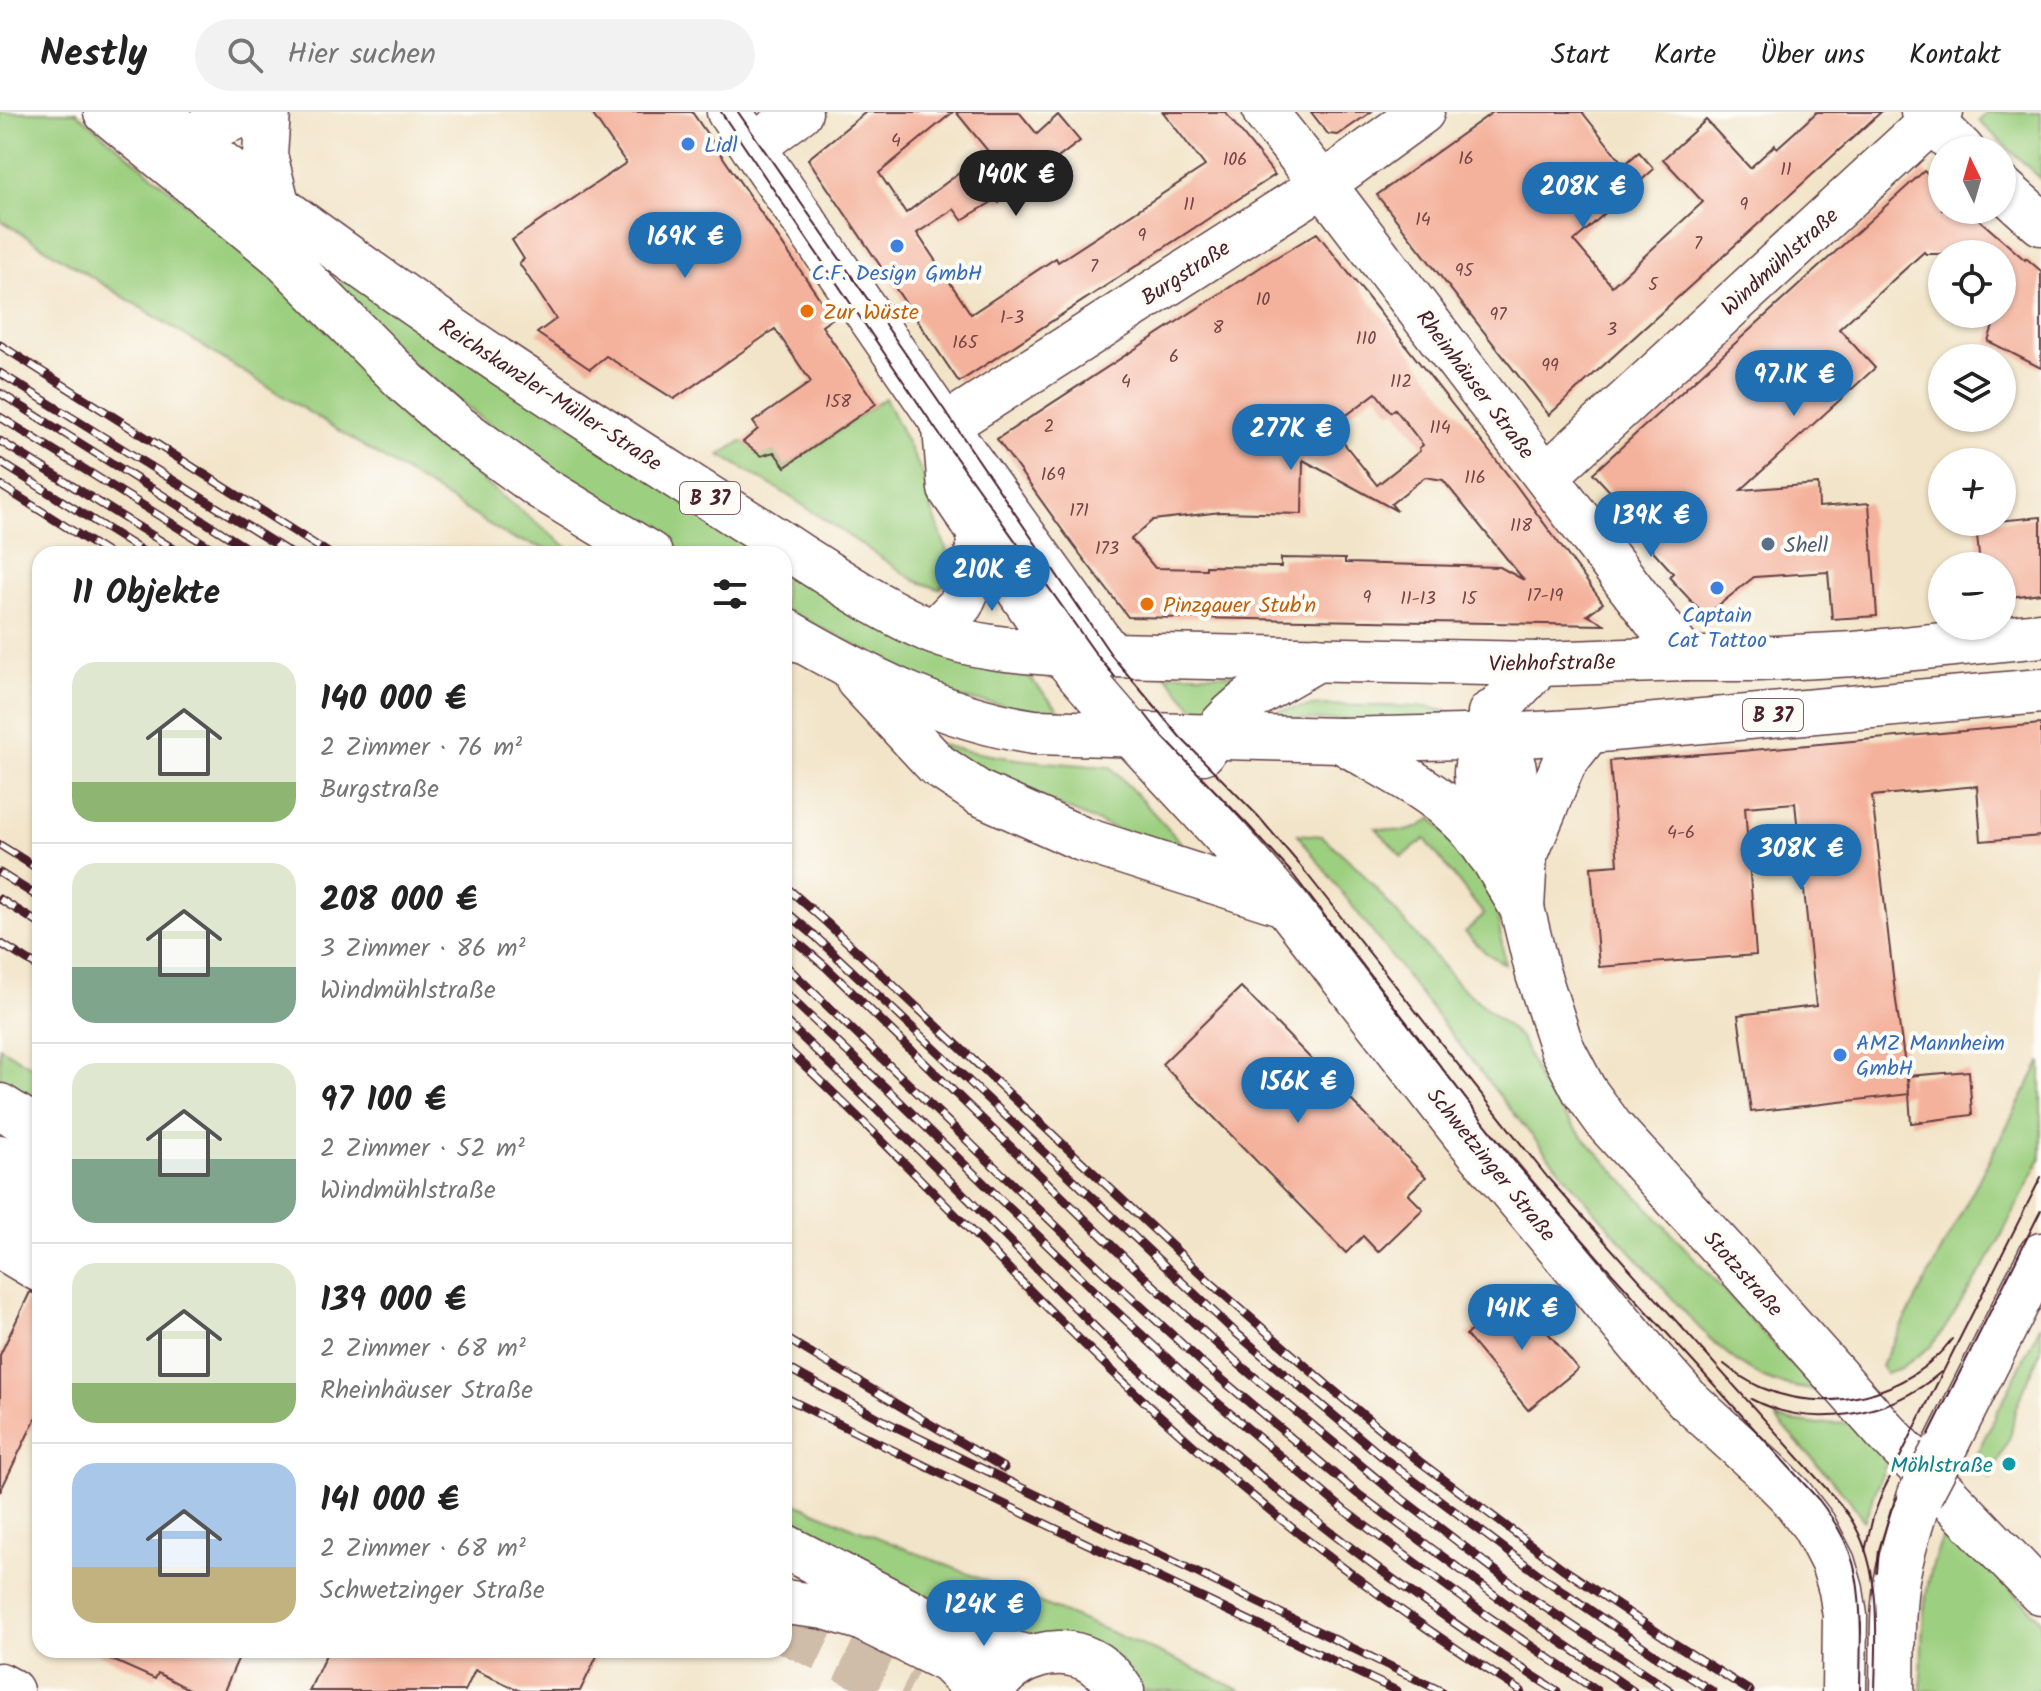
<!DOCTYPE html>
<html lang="de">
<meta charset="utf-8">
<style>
body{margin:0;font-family:Kalam,sans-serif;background:#f2f2f2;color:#222;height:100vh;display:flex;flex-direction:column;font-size:30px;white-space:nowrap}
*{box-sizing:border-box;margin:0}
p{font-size:26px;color:#767676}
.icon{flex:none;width:44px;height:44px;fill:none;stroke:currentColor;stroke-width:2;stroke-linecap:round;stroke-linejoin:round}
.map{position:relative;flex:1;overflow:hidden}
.panel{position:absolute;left:32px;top:434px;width:760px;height:1112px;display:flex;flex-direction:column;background:#fff;border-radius:24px;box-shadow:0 2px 6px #0004}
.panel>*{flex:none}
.needle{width:52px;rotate:355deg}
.tools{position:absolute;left:1928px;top:24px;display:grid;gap:16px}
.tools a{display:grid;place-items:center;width:88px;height:88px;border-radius:50%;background:#fff;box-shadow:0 2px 6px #0004;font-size:40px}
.price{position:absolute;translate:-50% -68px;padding:0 18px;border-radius:28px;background:#1f6fb2;color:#fff;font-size:26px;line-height:52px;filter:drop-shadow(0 2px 4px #0008)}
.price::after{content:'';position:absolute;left:50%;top:48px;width:24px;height:18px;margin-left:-12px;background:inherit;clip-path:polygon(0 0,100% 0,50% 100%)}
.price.current{background:#222;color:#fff}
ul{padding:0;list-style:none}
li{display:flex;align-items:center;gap:24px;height:200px;padding:0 40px}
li+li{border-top:2px solid #e0e0e0}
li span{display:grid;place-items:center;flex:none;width:224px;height:160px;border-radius:24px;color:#555}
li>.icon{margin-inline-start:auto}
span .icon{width:96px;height:96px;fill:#fffc;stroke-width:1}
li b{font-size:34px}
h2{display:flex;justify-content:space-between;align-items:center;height:96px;padding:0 40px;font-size:34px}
header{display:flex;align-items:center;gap:48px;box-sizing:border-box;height:112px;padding:0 40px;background:#fff;border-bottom:2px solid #e0e0e0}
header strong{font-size:38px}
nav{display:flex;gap:44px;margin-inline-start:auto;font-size:28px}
.search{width:560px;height:72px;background:#f2f2f2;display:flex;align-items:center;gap:20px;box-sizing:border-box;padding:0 28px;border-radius:44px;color:#767676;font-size:30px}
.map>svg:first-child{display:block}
</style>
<header>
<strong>Nestly</strong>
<div class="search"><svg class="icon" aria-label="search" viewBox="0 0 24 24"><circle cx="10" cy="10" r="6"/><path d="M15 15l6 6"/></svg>Hier suchen</div>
<nav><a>Start</a><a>Karte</a><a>Über uns</a><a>Kontakt</a></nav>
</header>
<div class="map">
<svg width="2041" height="1579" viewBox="0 0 2041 1579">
<rect width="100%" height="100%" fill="#fdfcf7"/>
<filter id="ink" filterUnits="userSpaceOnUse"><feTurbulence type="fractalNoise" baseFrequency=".0125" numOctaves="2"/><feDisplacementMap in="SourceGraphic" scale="16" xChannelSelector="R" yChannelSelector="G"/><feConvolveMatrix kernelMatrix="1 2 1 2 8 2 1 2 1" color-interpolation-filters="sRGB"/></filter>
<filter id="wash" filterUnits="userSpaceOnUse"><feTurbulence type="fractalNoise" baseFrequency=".006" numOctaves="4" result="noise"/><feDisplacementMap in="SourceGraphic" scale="32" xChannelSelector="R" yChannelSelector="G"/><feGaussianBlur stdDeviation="1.8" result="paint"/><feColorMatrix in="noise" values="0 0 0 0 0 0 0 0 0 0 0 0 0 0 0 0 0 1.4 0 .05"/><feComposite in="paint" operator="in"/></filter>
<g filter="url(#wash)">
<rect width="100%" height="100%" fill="#f2e4c8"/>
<g fill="#9ccf7f" stroke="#737755" stroke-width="2">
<path d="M0 0H76L249 143 474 362 576 442H565L511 426 0 108Z"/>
<path d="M1988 0H2041V67L1979 9Z"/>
<path d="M350 167 765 442H687L581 382 417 257 340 178 341 169Z"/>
<path d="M885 286 923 363 931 395 949 445 950 466 939 477 916 469 786 382 720 343 742 329 761 343 774 340 785 355Z"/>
<path d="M784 454 1020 555 1063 602 958 586 784 497Z"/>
<path d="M1165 562H1249L1202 606Z"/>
<path d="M1319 593 1427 595 1450 600V610L1262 607 1281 598Z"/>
<path d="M933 631C991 647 1051 651 1111 655L1197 748 1137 726 978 660Z"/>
<path d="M1432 706 1475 756 1496 794 1505 852 1486 841 1465 820 1484 803 1425 727 1402 745 1376 716C1400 720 1412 723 1432 706Z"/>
<path d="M1297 722 1322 724 1359 757 1458 872 1521 926 1542 975 1574 1015 1815 1278C1798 1276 1777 1273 1762 1265 1714 1240 1679 1193 1643 1153 1519 1017 1410 868 1297 722Z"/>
<path d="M0 935 40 960V1003L0 978Z"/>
<path d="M2041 949V1046L1993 1140 1945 1216 1930 1235 1901 1256 1886 1261 1881 1254Z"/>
<path d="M2041 1212V1238L2015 1298 2011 1322 1990 1367 1973 1349Z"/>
<path d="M1776 1307 1813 1312 1852 1311 1887 1349 1864 1409 1849 1387Z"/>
<path d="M784 1386C936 1452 1093 1507 1242 1579H1138L1021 1530 784 1420Z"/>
<path d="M1948 1413 2041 1508V1579H1921C1922 1544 1921 1507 1928 1472 1932 1451 1940 1432 1948 1413Z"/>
</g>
<g id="blocks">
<g fill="#f4b29c" fill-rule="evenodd">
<path d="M591 0H692L833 206 822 214 876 292 785 355 774 340 761 344 743 330 758 317 753 310 811 270 775 217 674 287 606 244 590 257 537 221 556 207 519 151 524 147 512 128 626 51Z"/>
<path d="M866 0H953L879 61 906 101 988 39 956 0H1019L1037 22 1058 3 1080 29 999 91 997 87 962 108 954 97 917 121 971 202 1056 146 1058 150 1205 54 1163 0H1225L1275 63 959 270 808 47Z"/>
<path d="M1311 0H1371L1338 23 1328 22Z"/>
<path d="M1493 0H1582L1624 53 1639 40 1654 57 1574 129 1612 174 1703 90 1663 47 1706 8 1750 56 1775 33 1777 36 1817 0H1881L1549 303 1377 83Z"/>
<path d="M1924 59 1942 75V98H1968L2025 148 2026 146 2041 159V256L1988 229 1997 202H2002V142H1926L1924 140 1839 217 1875 256 1741 378 1818 372 1819 395 1869 391 1877 504 1832 507 1828 460 1754 465 1705 504 1669 465 1673 461 1647 432 1648 431 1641 424 1644 422 1626 402 1629 400 1593 361Z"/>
<path d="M1317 121 1515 372 1603 491 1587 503 1606 513 1128 505 1073 433 997 327 1270 149ZM1376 281 1391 300 1395 297 1423 333 1419 336 1420 339 1377 373 1331 315ZM1303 348 1397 399 1391 392 1425 365 1443 368 1524 468 1500 455 1345 451V447L1281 446V455L1206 454V457L1155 456 1131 427 1153 408 1221 400 1302 402Z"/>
<path d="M2041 405V481L2002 486V454H1980L1976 413 1985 410Z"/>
<path d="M2041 612V724L1981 729 1977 674 1872 684 1896 889 1909 982 1908 964 1969 959 1972 1003 1911 1011 1909 982 1751 1000 1738 903 1816 894 1795 691 1745 695 1756 843 1599 855 1591 755 1618 753 1610 649 1741 639Z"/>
<path d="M1241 875 1426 1065 1408 1082 1423 1097 1378 1140 1363 1124 1346 1141 1162 952Z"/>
<path d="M30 1180 40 1183V1297L0 1380V1243Z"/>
<path d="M1516 1182 1578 1257 1528 1298 1466 1223Z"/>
<path d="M90 1538H242L224 1579H192L158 1561 155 1567Z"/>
<path d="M328 1538H600L580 1579H521L475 1558 465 1579H309Z"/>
</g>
</g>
</g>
<g filter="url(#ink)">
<use href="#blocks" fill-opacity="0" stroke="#633d43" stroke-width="2"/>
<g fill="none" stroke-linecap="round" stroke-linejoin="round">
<path stroke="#d0bda9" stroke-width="44" stroke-dasharray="44 22" stroke-linecap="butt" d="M784 1519 909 1579"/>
<g stroke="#633d43" stroke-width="47">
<g id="minor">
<path d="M268 0 265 43 278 95"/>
<path d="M729 0 945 314 1110 543"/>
<path d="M1265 0 1339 93 1685 547"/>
<path d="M1923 0 1962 38"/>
<path d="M187 25 249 0"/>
<path d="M753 35 800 0"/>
<path d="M2002 76 2041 111"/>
<path d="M945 314 1322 73 1422 0"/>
<path d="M945 316 950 377 1062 542"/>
<path d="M1546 364 1941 0"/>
<path d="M934 520 961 492 974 463 980 422"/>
<path d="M0 1134 40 1158"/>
<path d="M784 1490 825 1495 861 1506 948 1549 978 1579"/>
<path d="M0 1573 11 1579"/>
<path d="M992 1579C1012 1544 1061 1529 1096 1552 1107 1559 1115 1568 1122 1579"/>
</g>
</g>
<g stroke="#633d43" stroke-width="47">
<g id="major">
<path d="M106 0 279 142 407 271 456 314 540 375 650 442"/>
<path d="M156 0C325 136 505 255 688 372 725 396 763 419 800 444 843 471 884 499 931 519 972 536 1019 539 1062 542L1540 552 1685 547H1757L1855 542 2041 523"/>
<path d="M784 518C863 564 943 606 1034 620L1340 628 1504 624 1589 619 2041 579"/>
<path d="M1062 542 1132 623 1230 729 1286 793 1464 1022 1650 1245 1687 1287 1767 1360 1791 1384 1814 1414 1833 1451 1841 1478 1845 1504 1844 1579"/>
<path d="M1540 552 1492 603 1481 625 1476 660 1477 677 1492 745 1522 796 1538 862 1562 936 1584 978 1610 1014 1740 1156 1884 1318 2041 1481"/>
<path d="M858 568 937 653 979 681 1082 727 1284 792"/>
<path d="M1490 601 1504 624 1514 656 1518 685 1525 743 1522 796"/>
<path d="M1340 628C1380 652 1428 675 1461 707 1472 717 1481 730 1489 742"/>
<path d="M1203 640C1230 591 1270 575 1317 547"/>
<path d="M1528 737 1564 651 1589 619"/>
<path d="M0 994 40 1019"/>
<path d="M0 1045 40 1068"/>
<path d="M0 1091 40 1116"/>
<path d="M1942 1341 2041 1143"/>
<path d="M784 1434 966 1528 1029 1546"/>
<path d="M1892 1579C1893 1542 1891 1504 1897 1467 1902 1439 1911 1411 1920 1383"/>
</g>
</g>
<use href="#minor" stroke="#fff" stroke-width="44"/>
<use href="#major" stroke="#fff" stroke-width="44"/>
<g stroke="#4a1f2b" stroke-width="2">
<path d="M721 0 937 319 1096 542 1115 565"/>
<path d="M738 0 952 309 1112 544 1180 625 1258 704 1299 752 1548 1066 1841 1393C1846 1400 1851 1406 1855 1414 1882 1463 1876 1525 1875 1579"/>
<path d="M1145 602 1163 625 1248 713 1291 760 1509 1043 1602 1150 1819 1388C1856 1436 1859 1463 1861 1522"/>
<path d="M1724 1252C1735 1261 1747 1269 1760 1275 1826 1304 1909 1284 1952 1227"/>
<path d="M1751 1287C1812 1319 1890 1304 1941 1260"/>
<path d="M1865 1439 1873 1405 1883 1379 2041 1065"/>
<path d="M1877 1461 1879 1438 1891 1398 2041 1098"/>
<path d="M1860 1579 1861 1511"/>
</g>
<g stroke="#4a1f2b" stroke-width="9">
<g id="rail">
<path d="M0 233 330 442"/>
<path d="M0 261 292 442"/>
<path d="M0 281 256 442"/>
<path d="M0 305 221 442"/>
<path d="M0 329 182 442"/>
<path d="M0 350 147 442"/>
<path d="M0 373 109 442"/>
<path d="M0 733 40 758"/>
<path d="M0 761 40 786"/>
<path d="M784 773 827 811 1211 1171 1327 1273 1419 1349 1562 1456 1669 1528 1750 1579"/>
<path d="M0 787 40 812"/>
<path d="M784 798 815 824 1235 1220 1385 1347 1545 1467 1658 1545 1712 1579"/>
<path d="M784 819 826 855 1140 1161 1240 1253 1393 1380 1531 1486 1671 1579"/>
<path d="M0 831 40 856"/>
<path d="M784 852 1106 1162 1207 1255 1358 1382 1519 1501 1633 1579"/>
<path d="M784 880 891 981 1104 1188 1194 1271 1345 1399 1486 1503 1597 1579"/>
<path d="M784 908C857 977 929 1047 1000 1119 1058 1178 1115 1238 1177 1292 1295 1398 1423 1494 1557 1579"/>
<path d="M784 934C898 1040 1003 1155 1115 1262 1239 1380 1376 1487 1521 1579"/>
<path d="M784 1225 1004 1356"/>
<path d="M784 1254 886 1310 1441 1579"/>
<path d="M784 1285 989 1385 1397 1579"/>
</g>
</g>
<use href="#rail" stroke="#fdfcf7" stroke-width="6" stroke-dasharray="18" stroke-linecap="butt"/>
<g stroke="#633d43" stroke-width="47" stroke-linecap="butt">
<path id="major-bridge" d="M1920 1383 1942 1341"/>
</g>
<use href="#major-bridge" stroke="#fff" stroke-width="44"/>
</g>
</g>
<g fill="#3f7fe0" stroke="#fdfcf7" stroke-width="3">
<circle cx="688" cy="32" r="8"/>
<circle cx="897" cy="134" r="8"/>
<circle cx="1717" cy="476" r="8"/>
<circle cx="1840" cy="943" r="8"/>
</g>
<g fill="#e8710a" stroke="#fdfcf7" stroke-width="3">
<circle cx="807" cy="199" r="8"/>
<circle cx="1147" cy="492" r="8"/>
</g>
<circle fill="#5c6f8a" stroke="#fdfcf7" stroke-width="3" cx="1768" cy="432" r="8"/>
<circle fill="#0f9aa8" stroke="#fdfcf7" stroke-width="3" cx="2009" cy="1352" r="8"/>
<g text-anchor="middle" stroke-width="8" stroke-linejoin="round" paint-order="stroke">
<g font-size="18" fill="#744447">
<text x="896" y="34">4</text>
<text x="1466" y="52">16</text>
<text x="1235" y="53">106</text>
<text x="1786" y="63">11</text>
<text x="1189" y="98">11</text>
<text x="1744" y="98">9</text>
<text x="1423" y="113">14</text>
<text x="1142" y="129">9</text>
<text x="1698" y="137">7</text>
<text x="1094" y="160">7</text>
<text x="1464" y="164">95</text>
<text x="1653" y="178">5</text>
<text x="1263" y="193">10</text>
<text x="1498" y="208">97</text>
<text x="1012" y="211">1-3</text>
<text x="1218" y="221">8</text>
<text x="1612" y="223">3</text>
<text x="1366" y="232">110</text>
<text x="965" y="236">165</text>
<text x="1174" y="250">6</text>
<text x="1550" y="259">99</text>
<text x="1126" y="275">4</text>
<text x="1401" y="275">112</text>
<text x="838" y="295">158</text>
<text x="1049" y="320">2</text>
<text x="1440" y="321">114</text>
<text x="1053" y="368">169</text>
<text x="1475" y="371">116</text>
<text x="1079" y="404">171</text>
<text x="1521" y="419">118</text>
<text x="1107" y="442">173</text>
<text x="1545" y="489">17-19</text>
<text x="1367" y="491">9</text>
<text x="1418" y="492">11-13</text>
<text x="1469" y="492">15</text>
<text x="1681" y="726">4-6</text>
</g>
<g fill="#fdfcf7" stroke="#806168" stroke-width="2">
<rect x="680" y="370" width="60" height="32" rx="6"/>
<rect x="1743" y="587" width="60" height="32" rx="6"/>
</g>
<g font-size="20" font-weight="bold" fill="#4a1f2b">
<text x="710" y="393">B 37</text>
<text x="1773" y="610">B 37</text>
</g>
<g font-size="22" fill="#366cbe" stroke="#fdfcf7" text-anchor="start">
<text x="704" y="40">Lidl</text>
<text x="897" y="168" text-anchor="middle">C.F. Design GmbH</text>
<text x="1717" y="510" text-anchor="middle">Captain<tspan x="1717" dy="25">Cat Tattoo</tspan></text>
<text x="1856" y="938">AMZ Mannheim<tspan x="1856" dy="25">GmbH</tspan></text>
</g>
<g font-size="22" fill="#4a1f2b" stroke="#fdfcf7">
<text transform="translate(1779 149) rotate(-42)" y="8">Windmühlstraße</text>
<text transform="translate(1185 160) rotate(-33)" y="8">Burgstraße</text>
<text transform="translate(1476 272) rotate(53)" y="8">Rheinhäuser Straße</text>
<text transform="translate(551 282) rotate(33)" y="8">Reichskanzler-Müller-Straße</text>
<text transform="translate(1552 550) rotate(-1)" y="8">Viehhofstraße</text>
<text transform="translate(1492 1052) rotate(51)" y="8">Schwetzinger Straße</text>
<text transform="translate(1744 1161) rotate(48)" y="8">Stotzstraße</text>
</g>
<g font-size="22" fill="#c56008" stroke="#fdfcf7" text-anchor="start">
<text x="823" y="207">Zur Wüste</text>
<text x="1163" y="500">Pinzgauer Stub'n</text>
</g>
<g font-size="22" fill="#4e5e75" stroke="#fdfcf7" text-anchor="start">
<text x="1784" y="440">Shell</text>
</g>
<g font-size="22" fill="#0d838f" stroke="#fdfcf7" text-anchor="end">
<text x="1993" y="1360">Möhlstraße</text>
</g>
</g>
</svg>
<div class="tools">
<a><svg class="needle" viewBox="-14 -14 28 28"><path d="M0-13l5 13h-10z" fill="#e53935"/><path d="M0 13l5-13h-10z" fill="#767676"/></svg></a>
<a><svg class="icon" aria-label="locate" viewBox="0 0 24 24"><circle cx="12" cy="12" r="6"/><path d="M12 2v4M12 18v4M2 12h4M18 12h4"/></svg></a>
<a><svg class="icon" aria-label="layers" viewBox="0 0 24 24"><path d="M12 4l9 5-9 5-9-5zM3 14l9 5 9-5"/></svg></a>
<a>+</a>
<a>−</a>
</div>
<b class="price current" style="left:1016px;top:106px">140K €</b>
<b class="price" style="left:1583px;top:118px">208K €</b>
<b class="price" style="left:685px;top:168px">169K €</b>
<b class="price" style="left:1794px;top:306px">97.1K €</b>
<b class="price" style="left:1291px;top:360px">277K €</b>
<b class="price" style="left:1651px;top:447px">139K €</b>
<b class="price" style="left:992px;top:501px">210K €</b>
<b class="price" style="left:1801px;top:780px">308K €</b>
<b class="price" style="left:1298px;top:1013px">156K €</b>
<b class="price" style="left:1522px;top:1240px">141K €</b>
<b class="price" style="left:984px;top:1536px">124K €</b>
<section class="panel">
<h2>11 Objekte<svg class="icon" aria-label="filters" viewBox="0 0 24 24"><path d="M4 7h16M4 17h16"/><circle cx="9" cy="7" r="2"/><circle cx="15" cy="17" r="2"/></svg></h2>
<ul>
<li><span style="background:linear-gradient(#dfe7d0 75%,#8fb573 0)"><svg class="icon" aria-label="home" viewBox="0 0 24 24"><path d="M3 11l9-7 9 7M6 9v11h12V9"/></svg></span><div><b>140 000 €</b><p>2 Zimmer · 76 m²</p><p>Burgstraße</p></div></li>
<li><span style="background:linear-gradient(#dfe7d0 65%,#7fa58c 0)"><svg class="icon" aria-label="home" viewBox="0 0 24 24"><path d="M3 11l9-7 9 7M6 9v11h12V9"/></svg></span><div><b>208 000 €</b><p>3 Zimmer · 86 m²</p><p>Windmühlstraße</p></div></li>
<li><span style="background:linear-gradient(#dfe7d0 60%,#7fa58c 0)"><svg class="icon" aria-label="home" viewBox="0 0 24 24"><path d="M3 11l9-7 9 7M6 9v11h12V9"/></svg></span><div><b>97 100 €</b><p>2 Zimmer · 52 m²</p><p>Windmühlstraße</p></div></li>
<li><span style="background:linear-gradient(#dfe7d0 75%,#8fb573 0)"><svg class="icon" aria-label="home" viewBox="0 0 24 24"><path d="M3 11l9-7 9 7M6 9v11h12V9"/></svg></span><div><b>139 000 €</b><p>2 Zimmer · 68 m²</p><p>Rheinhäuser Straße</p></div></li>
<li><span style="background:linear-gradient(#a9c7e8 65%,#c2b280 0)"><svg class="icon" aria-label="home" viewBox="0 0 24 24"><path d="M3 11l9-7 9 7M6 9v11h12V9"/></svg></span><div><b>141 000 €</b><p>2 Zimmer · 68 m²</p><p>Schwetzinger Straße</p></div></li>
</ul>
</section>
</div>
